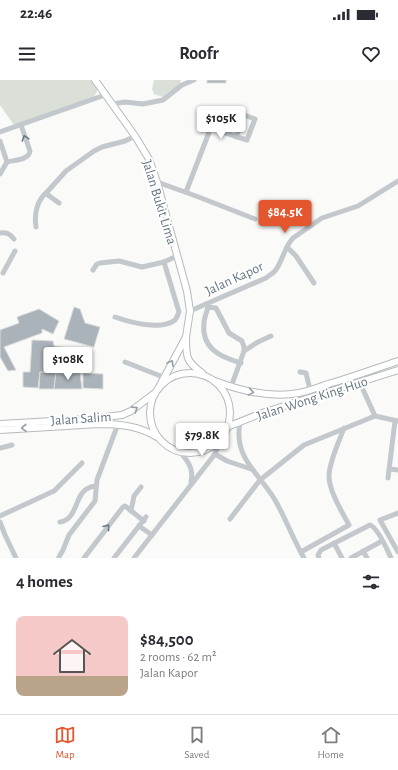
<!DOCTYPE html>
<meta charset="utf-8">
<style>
body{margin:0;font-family:"Alegreya Sans",sans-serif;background:#f7f7f7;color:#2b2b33;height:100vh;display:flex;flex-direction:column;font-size:15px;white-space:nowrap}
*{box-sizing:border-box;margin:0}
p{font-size:13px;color:#7c7c81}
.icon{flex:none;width:22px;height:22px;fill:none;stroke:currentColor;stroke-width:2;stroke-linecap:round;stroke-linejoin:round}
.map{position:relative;height:478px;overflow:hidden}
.drawer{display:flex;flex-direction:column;background:#fff;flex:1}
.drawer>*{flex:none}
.price{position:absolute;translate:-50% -34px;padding:0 9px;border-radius:4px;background:#fff;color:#222;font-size:13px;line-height:26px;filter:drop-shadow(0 1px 2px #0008)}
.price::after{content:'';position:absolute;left:50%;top:24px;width:12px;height:9px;margin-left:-6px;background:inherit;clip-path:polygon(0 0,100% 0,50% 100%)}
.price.on{background:#e4572e;color:#fff}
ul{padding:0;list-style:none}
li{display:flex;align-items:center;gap:12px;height:100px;padding:0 16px}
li+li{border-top:1px solid #e1e1e2}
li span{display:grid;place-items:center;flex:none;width:112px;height:80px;border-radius:8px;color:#555}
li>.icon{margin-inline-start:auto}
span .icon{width:48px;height:48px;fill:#fffc;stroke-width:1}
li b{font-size:17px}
h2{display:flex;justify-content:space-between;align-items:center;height:48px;padding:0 16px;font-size:17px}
.status{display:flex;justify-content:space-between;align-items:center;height:28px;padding:0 20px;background:#fff;direction:ltr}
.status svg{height:11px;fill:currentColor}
header{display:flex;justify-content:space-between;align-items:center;height:52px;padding:0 16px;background:#fff;font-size:18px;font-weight:700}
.tab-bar{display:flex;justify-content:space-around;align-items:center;height:56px;border-top:1px solid #e1e1e2;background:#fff;font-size:11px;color:#7c7c81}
.tab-bar a{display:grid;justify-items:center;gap:2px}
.tab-bar .on{color:#e4572e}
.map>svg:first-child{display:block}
</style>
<div class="status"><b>22:46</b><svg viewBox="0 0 49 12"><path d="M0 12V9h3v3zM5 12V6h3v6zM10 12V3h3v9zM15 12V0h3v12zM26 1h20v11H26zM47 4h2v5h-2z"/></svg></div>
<header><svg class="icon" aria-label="menu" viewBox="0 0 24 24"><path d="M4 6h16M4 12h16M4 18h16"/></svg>Roofr<svg class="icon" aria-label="heart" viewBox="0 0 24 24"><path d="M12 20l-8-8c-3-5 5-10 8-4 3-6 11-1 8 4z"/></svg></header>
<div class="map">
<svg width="398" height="478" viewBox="0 0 398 478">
<rect width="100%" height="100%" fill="#fafaf8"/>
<g fill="#dadfd7">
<path d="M0 0H92L98 9 94 17 14 45 0 25Z"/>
<path d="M154 0H181L180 4 163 17 154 14 152 9Z"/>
</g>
<g fill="#aab3b9" stroke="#dcdcda">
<rect x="207" y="0" width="19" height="3"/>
<path d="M74 227 80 229 85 243 100 247 94 267 64 259Z"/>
<path d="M39 229 59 241 53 254 42 249V253L4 267 16 290 8 291 0 277V250L19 243 17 237Z"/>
<path d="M32 260 53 261 54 266 69 268V273H75L76 285H79L80 293 40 292 38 308 23 307V292H30Z"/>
<path d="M40 292 56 293 54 309H39Z"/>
<path d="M56 293H80L82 309H54Z"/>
<path d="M83 293 103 294V309L83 308Z"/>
</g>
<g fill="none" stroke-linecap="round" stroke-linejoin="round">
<g stroke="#b5babe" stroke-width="8">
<g id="major">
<path d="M95 0 135 56 149 79 157 102 187 211 190 231 186 257 158 309"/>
<path d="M186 259C186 278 187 282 202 293"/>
<circle cx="190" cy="333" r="40"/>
<path d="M215 301C241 311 271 318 299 313 308 311 317 308 325 305 350 298 374 289 398 281"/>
<path d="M0 344 88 339 122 335 131 331 155 313"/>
<path d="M227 347 262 333 398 290"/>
<path d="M0 350 99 344C120 344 139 346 157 357"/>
</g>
</g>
<g stroke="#c3c8cc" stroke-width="5">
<path d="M112 24 125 22 143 24 163 20 182 5 194 0"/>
<path d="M211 48C223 52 235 57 247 60L255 39 244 35 236 57"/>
<path d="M0 52 105 15"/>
<path d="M0 61 7 82 0 94"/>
<path d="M7 82C15 80 29 80 30 71L21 45"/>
<path d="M157 102 196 116 255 139"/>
<path d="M186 112 218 29"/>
<path d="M59 123 48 115 47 112 66 91 94 71 102 67 125 61 135 56"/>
<path d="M36 147C34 134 37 120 47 112"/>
<path d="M0 153C7 152 10 154 14 159"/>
<path d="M287 167 296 176 314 203"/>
<path d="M93 190 97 184 100 183 119 181 142 187 164 182 177 176"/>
<path d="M3 193 15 171"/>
<path d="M207 224 208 227C207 232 204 238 204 243 201 268 220 277 241 283"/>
<path d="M208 227 216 228 229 253 242 261 244 267V271"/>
<path d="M190 231 266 198C268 196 272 194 274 192 282 184 284 167 293 158L322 138 358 126 398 101"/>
<path d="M115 237C129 242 161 251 175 240 177 238 178 234 179 232L164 182"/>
<path d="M125 282 163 297"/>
<path d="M300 292 306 293 310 310"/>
<path d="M360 303 375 336"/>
<path d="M231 307 244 271 258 262 271 256"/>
<path d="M240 343C233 378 260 394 275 420 286 439 293 459 304 478"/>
<path d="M0 368 12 365"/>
<path d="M180 372C188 381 194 389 191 402"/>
<path d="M215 374 227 381 251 389"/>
<path d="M390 389 398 390"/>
<path d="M388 398 395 341"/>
<path d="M131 431 134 416 141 407"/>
<path d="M398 433 380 440 398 472"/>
<path d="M0 436 54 411 82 383"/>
<path d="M230 439 260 400 304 365 375 336 398 341"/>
<path d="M0 442 5 455 16 478"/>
<path d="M60 442C81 438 72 409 95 406"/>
<path d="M139 446 152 455"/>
<path d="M334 463 342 478"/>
<path d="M363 471 367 478"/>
<path d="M301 472 349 445C342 432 329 411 329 396 329 382 339 362 344 348"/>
<path d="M59 477 63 470 69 455 95 421 97 400 118 344"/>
<path d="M84 478 123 427 125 426 144 441"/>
<path d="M114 478 146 437"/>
<path d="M134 478 215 374 222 356"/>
<path d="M319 478 318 475 321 470 370 445C378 448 387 469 391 478"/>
<path d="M351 478 382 461"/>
</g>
<use href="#major" stroke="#fff" stroke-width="6"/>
</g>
<defs><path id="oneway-chevron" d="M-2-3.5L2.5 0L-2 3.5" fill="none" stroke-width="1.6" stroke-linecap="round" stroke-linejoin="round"/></defs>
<g stroke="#6a7a87">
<use href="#oneway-chevron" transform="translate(25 58) rotate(-108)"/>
<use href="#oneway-chevron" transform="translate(107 447) rotate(-53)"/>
</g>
<g stroke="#939fa8">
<use href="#oneway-chevron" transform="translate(171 283) rotate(-61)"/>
<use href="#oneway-chevron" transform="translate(251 312) rotate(9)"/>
<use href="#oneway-chevron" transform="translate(135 329) rotate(-33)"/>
<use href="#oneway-chevron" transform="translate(24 348) rotate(176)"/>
</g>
<g text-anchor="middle" stroke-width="4" stroke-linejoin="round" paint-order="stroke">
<g font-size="14" fill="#657683" stroke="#fff">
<text transform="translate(160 122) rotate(73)" y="5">Jalan Bukit Lima</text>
<text transform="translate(234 198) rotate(-25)" y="5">Jalan Kapor</text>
<text transform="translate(312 318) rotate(-18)" y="5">Jalan Wong King Huo</text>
<text transform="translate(81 338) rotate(-4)" y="5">Jalan Salim</text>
</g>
</g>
</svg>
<b class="price" style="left:221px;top:60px">$105K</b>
<b class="price on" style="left:285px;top:154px">$84.5K</b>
<b class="price" style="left:68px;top:301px">$108K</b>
<b class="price" style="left:202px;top:377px">$79.8K</b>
</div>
<section class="drawer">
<h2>4 homes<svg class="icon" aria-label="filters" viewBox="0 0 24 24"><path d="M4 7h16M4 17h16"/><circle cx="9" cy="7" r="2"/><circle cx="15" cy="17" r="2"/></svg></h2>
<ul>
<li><span style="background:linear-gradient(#f6c9c9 75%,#b9a48a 0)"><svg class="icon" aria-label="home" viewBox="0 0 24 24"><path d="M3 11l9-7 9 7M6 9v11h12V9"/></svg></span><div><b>$84,500</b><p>2 rooms · 62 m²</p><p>Jalan Kapor</p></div></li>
</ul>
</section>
<nav class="tab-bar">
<a class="on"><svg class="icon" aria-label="map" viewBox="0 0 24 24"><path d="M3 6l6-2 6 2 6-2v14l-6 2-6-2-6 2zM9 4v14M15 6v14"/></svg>Map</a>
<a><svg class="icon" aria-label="saved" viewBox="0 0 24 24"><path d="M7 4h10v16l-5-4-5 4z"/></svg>Saved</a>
<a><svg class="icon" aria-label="home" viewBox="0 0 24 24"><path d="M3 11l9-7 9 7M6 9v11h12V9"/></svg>Home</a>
</nav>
